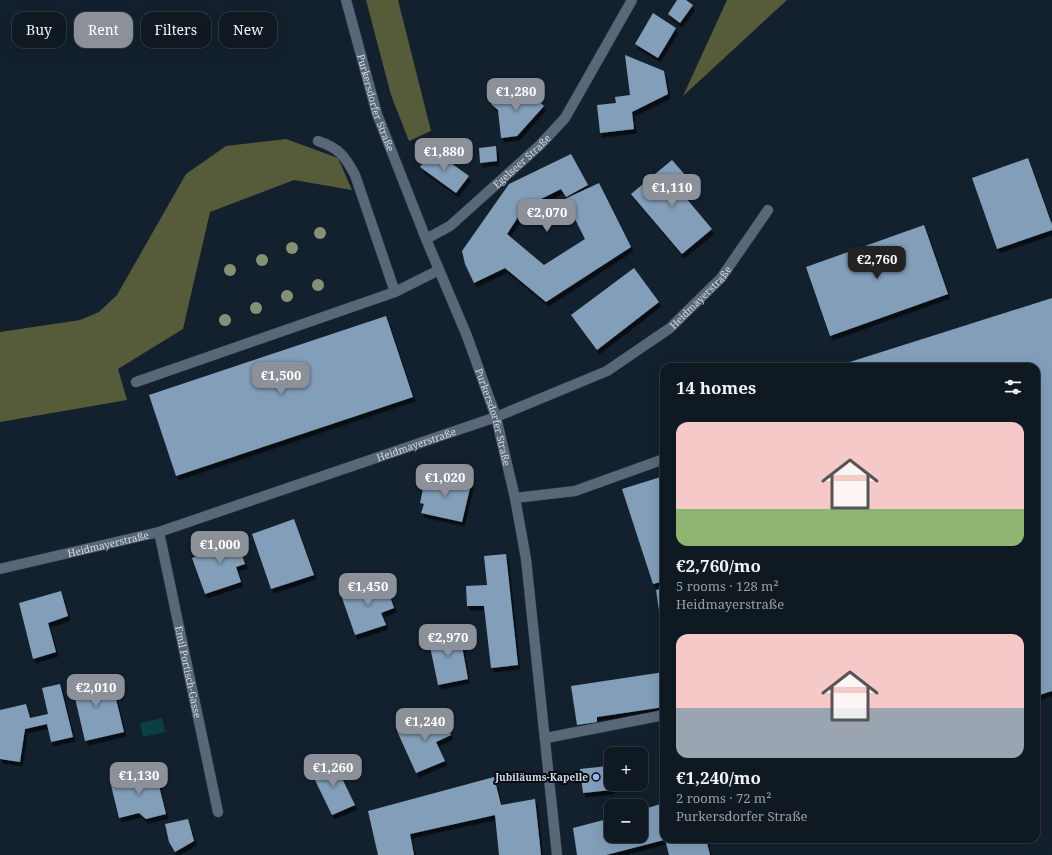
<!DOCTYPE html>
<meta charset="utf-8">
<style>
body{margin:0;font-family:"Noto Serif",serif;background:#17222a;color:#f1f3f6;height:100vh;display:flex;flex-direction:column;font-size:15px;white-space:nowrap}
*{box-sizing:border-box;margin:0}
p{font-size:13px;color:#9ba0a5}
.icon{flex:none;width:22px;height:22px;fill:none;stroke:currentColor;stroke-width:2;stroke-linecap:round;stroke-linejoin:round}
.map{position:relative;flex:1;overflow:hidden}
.drawer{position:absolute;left:660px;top:363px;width:380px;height:480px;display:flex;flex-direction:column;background:#0e1922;border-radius:12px;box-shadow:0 4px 16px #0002,0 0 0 1px #2e3840}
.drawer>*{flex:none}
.guide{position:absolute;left:12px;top:12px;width:380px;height:36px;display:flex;gap:8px}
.fabs{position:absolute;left:604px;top:747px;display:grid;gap:8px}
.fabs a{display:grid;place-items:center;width:44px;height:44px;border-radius:8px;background:#0e1922;box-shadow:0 4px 16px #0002,0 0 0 1px #2e3840;font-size:20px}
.price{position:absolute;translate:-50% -34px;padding:0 9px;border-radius:8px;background:#8c9099;color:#fff;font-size:13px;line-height:26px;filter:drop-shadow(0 1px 2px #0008)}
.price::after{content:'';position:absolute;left:50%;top:24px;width:12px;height:9px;margin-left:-6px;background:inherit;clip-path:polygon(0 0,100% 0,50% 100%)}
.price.selected{background:#222;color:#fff}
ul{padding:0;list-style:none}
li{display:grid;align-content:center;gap:8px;height:212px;padding:0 16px}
li span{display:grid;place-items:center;height:124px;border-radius:12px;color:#555}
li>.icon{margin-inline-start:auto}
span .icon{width:72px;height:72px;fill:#fffc;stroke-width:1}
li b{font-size:17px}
h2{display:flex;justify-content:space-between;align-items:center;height:48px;padding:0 16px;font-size:17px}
.pill{padding:0 14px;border-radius:12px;background:#0e1922;box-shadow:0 4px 16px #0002,0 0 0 1px #2e3840;font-size:14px;line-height:36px}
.pill.selected{background:#8c9099;color:#fff}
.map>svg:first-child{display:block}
</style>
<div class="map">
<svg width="1052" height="855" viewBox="0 0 1052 855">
<defs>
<filter id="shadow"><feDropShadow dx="2.5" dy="4.5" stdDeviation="0" flood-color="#0009"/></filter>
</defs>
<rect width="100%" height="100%" fill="#13212e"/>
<g fill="#565b39">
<path d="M366 0H398L431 131 409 141 391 95Z"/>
<path d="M727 0H787L683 96Z"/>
<path d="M286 139 338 158 352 190 294 180 210 212 183 329 118 369 127 400 0 422V332L80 320 99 312 117 295 186 174 226 146Z"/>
</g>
<path fill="#0c3f43" d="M162 718 165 732 143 737 140 723Z"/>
<g fill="#829eb9" filter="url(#shadow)">
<path d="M677 0H686L693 5 680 23 668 14Z"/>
<path d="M653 13 676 28 658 58 635 44Z"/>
<path d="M625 55 664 71 668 94 632 112 634 129 600 133 597 105 616 103 615 97 630 95Z"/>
<path d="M524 88 544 106 517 136 501 138 498 110 491 104 502 91 513 101Z"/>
<path d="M496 146 497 161 480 163 479 148Z"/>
<path d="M433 150 469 176 456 193 420 167Z"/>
<path d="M571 154 588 185 566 197 561 189 521 209 522 211 507 234 544 265 585 239 565 199 599 183 631 247 546 302 505 268 474 283 465 264 462 251 509 184Z"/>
<path d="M1028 158 1052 225V230L997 249 972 178Z"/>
<path d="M672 160 686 176 675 185 712 229 682 254 631 194Z"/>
<path d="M924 225 948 294 830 336 806 267Z"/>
<path d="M634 268 659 302 597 350 571 315Z"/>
<path d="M1052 298V691L1036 696V367H834Z"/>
<path d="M386 316 413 397 176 476 149 395Z"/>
<path d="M426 474 471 484 462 522 421 513 424 504 420 503Z"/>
<path d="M664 476V581L653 584 622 489Z"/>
<path d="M294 519 314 575 271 589 252 534Z"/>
<path d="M234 533 245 564 236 567 241 582 205 594 192 558 222 547 219 538Z"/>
<path d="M506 554 518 665 491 668 484 606H467L466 586 487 585 484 556Z"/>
<path d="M384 580 394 608 381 613 386 625 355 635 341 595Z"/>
<path d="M664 588V638H663L656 590Z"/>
<path d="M61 591 68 616 48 623 56 652 33 659 19 603Z"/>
<path d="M459 630 468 679 438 685 428 637Z"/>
<path d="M664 672V707L597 717V722L577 725 571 686Z"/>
<path d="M102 674 107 697 115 695 124 732 85 741 71 681Z"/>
<path d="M60 684 73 737 51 742 47 724 25 729 20 762 0 759V710L26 704 30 718 48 714 42 688Z"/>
<path d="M441 712 451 735 436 742 445 761 416 773 397 731Z"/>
<path d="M334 762 355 805 332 815 311 772Z"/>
<path d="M608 766 611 768V784H616L611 790 583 793 580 769Z"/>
<path d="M155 770 166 814 146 819 139 813 119 818 110 781Z"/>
<path d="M494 777 501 805 535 799 541 855H499L495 815 410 834 414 855H378L368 811Z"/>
<path d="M664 803V840L606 855H577L573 828 611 818V836H641V810Z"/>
<path d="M188 819 194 841 175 852 169 842 165 824Z"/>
<path d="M665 839H706L710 855H669Z"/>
</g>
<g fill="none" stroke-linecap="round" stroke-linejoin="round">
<g stroke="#333c47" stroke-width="11">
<g id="service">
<path d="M318 141C339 148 345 156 355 175L395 292"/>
<path d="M136 382 395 292 439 270"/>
<path d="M515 498 575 491 664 459"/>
<path d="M546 738 664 715"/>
</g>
</g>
<g stroke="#333c47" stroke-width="11">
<g id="minor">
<path id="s1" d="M426 239 450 226 540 145 565 118 632 0"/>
<path id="s2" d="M159 532 218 812"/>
<path id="s3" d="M0 569 159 532 496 417 607 371 670 328 721 278 768 210"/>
</g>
</g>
<g stroke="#333c47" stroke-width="11">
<g id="secondary">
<path id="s4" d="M346 0 377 114 426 239 467 336 496 417 515 498 526 559 557 855"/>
</g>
</g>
<use href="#service" stroke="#586878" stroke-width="10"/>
<use href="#minor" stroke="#586878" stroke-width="10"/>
<use href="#secondary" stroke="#586878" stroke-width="10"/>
</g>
<g fill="#859074">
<circle cx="320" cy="233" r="6"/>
<circle cx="292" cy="248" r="6"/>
<circle cx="262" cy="260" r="6"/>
<circle cx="230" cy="270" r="6"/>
<circle cx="318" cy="285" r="6"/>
<circle cx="287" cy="296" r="6"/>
<circle cx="256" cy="308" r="6"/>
<circle cx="225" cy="320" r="6"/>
</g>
<circle fill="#95b6fd" stroke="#050a10" stroke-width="1.5" cx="596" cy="777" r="4"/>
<g text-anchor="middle" stroke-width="4" stroke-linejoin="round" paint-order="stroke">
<g font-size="10" fill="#d1dae3" stroke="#050a10">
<text dy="4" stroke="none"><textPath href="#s4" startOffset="107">Purkersdorfer Straße</textPath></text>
<text dy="4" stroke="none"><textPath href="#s1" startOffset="124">Egelseer Straße</textPath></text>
<text dy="4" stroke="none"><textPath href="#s3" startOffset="759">Heidmayerstraße</textPath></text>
<text dy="4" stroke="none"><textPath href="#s4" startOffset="443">Purkersdorfer Straße</textPath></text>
<text dy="4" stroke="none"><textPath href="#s3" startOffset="435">Heidmayerstraße</textPath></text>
<text dy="4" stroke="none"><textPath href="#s3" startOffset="111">Heidmayerstraße</textPath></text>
<text dy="4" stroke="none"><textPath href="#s2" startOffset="143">Emil Portisch-Gasse</textPath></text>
</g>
<g font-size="10" font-weight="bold" fill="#d1dae3" stroke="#050a10" text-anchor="end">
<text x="588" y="781">Jubiläums-Kapelle</text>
</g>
</g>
</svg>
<div class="fabs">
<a>+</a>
<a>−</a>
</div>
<b class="price" style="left:516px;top:112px">€1,280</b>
<b class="price" style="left:444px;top:172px">€1,880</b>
<b class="price" style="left:672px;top:208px">€1,110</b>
<b class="price" style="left:547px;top:233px">€2,070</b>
<b class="price selected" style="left:877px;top:280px">€2,760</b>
<b class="price" style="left:281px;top:396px">€1,500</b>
<b class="price" style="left:445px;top:498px">€1,020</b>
<b class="price" style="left:220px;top:565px">€1,000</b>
<b class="price" style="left:368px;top:607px">€1,450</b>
<b class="price" style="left:448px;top:658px">€2,970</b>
<b class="price" style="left:96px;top:708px">€2,010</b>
<b class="price" style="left:425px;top:742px">€1,240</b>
<b class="price" style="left:333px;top:788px">€1,260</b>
<b class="price" style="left:139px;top:796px">€1,130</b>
<div class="guide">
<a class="pill">Buy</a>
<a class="pill selected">Rent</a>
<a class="pill">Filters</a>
<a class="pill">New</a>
</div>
<section class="drawer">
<h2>14 homes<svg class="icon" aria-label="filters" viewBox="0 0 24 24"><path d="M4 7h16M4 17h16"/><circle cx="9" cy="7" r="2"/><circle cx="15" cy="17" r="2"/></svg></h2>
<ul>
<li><span style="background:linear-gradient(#f6c9c9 70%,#8fb573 0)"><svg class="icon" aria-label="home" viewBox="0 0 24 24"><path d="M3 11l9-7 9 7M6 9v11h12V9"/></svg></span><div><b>€2,760/mo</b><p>5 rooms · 128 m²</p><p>Heidmayerstraße</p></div></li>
<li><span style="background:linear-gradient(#f6c9c9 60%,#9aa5b1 0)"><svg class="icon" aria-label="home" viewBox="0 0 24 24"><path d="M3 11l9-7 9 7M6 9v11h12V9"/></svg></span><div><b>€1,240/mo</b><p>2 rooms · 72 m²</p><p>Purkersdorfer Straße</p></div></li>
</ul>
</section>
</div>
